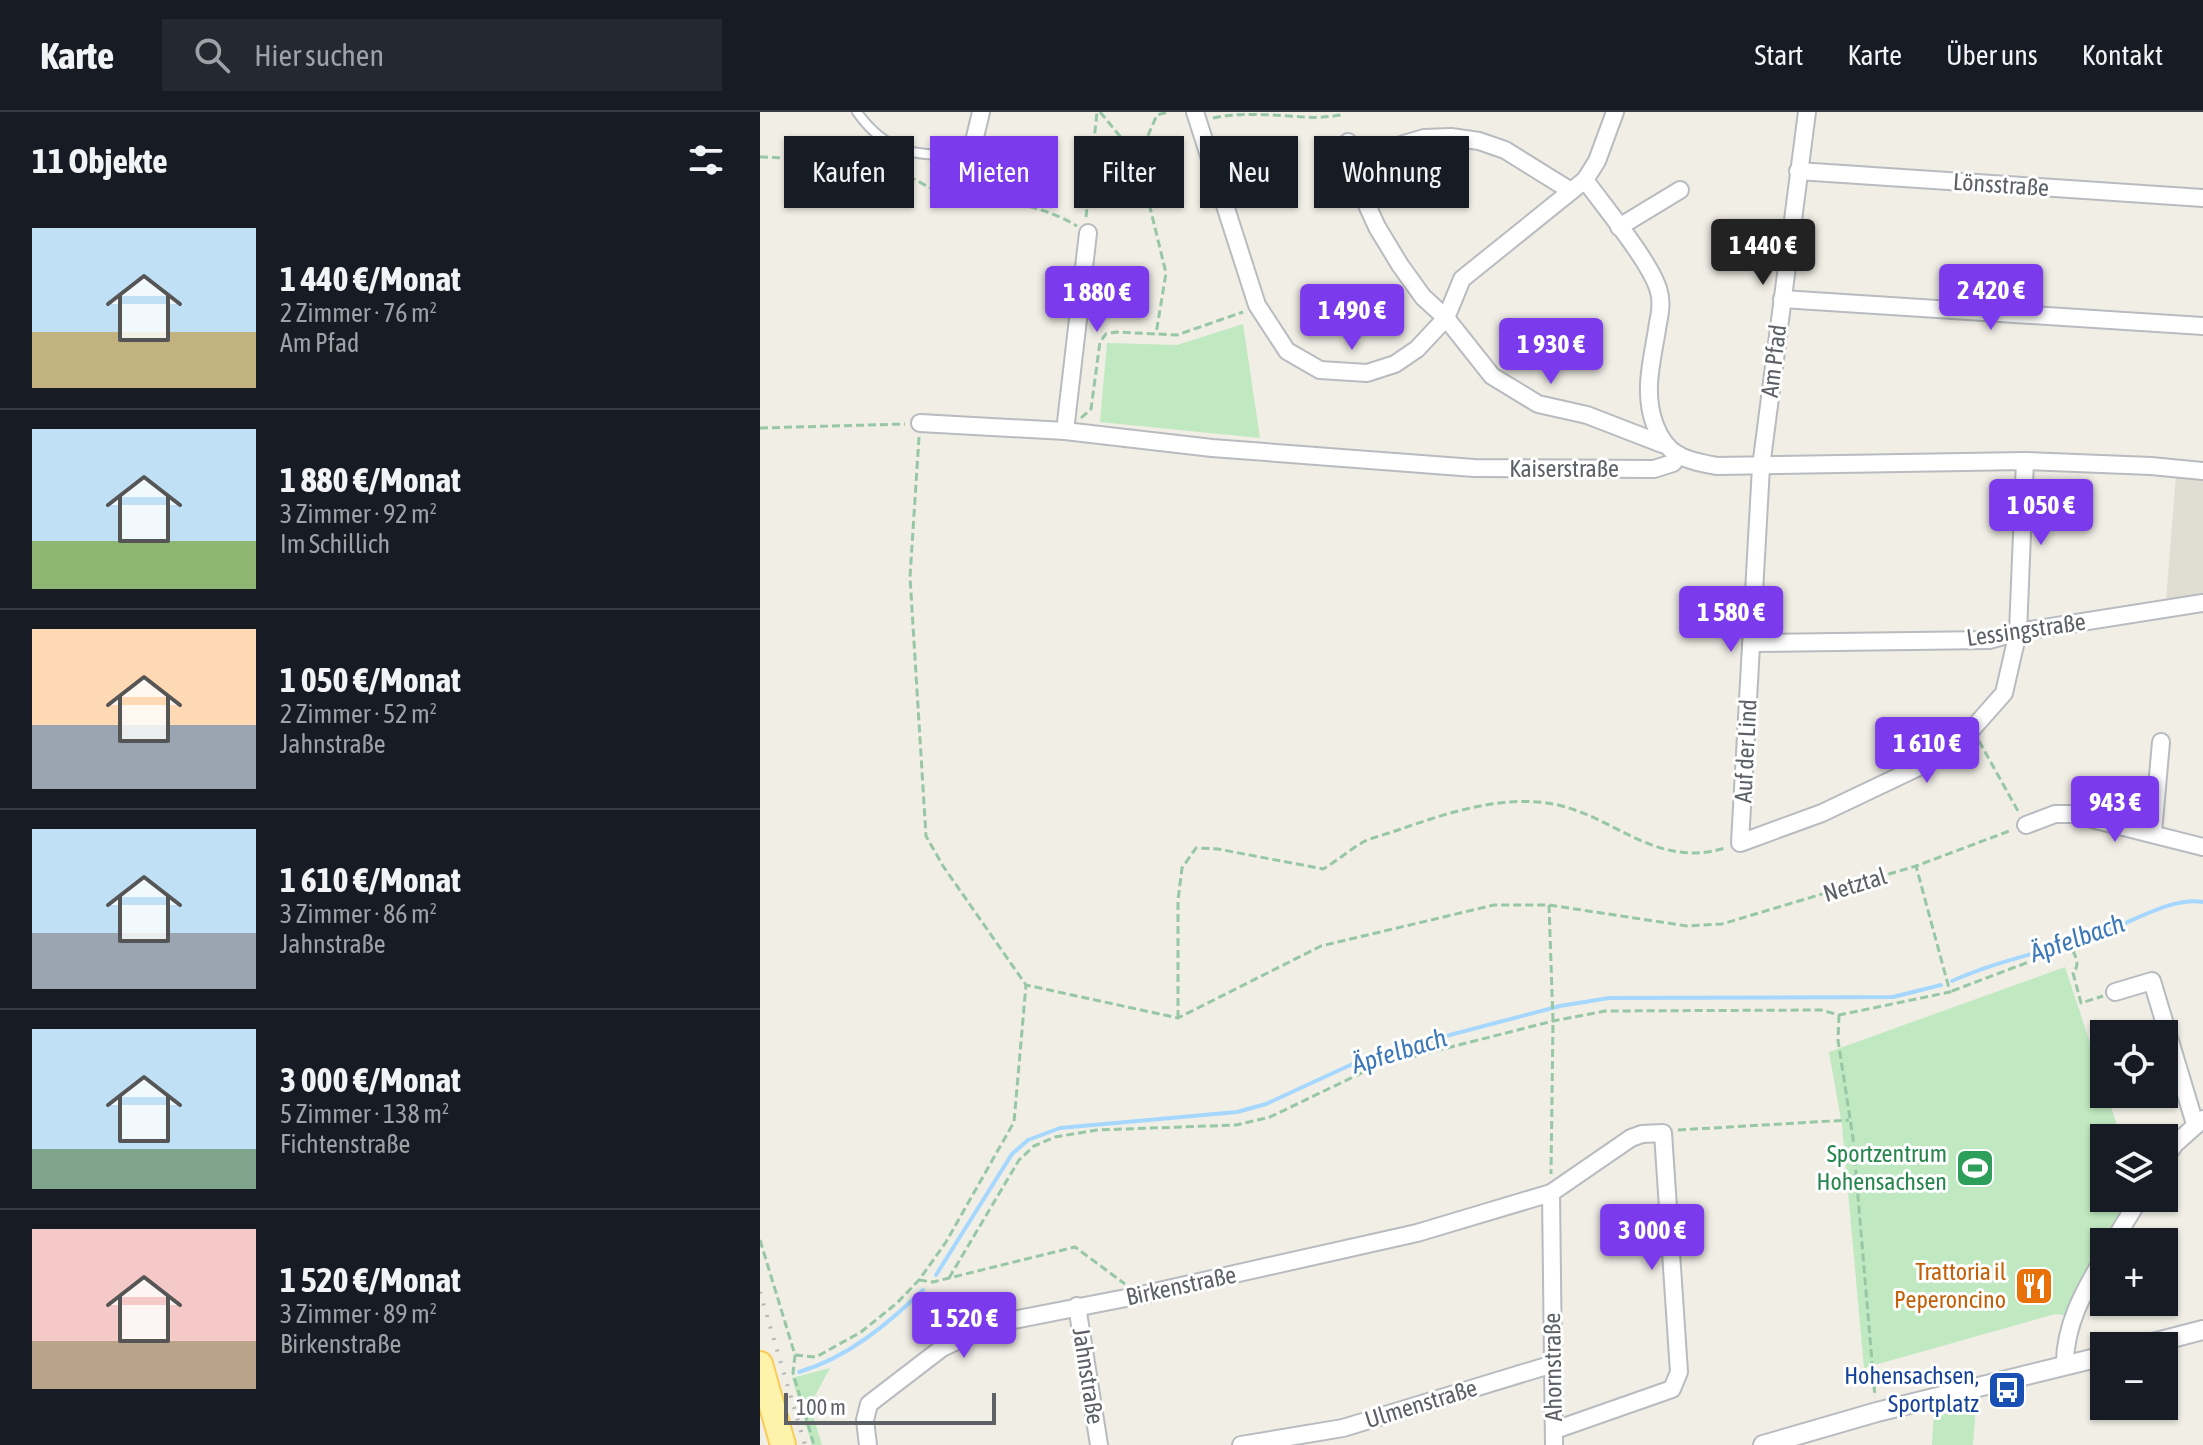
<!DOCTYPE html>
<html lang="de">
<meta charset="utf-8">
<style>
body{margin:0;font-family:"Asap Condensed",sans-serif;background:#242831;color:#f1f3f6;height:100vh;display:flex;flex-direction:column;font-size:30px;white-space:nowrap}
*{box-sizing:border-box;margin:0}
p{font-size:26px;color:#9ea1a6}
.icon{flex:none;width:44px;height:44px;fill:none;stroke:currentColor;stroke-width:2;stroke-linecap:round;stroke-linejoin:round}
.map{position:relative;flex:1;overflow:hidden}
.details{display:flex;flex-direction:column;background:#171b24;width:760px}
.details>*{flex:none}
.hud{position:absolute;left:24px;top:24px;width:760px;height:72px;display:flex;gap:16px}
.fabs{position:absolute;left:1330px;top:908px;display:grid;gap:16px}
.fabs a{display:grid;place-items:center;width:88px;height:88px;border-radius:0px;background:#171b24;box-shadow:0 2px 6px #0004;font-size:40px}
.scale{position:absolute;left:24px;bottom:20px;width:212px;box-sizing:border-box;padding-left:8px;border:4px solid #5d6166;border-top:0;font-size:22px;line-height:28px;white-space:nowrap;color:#5d6166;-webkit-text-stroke:6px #fff;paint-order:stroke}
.price{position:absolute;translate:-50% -68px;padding:0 18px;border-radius:8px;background:#7c3aed;color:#fff;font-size:26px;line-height:52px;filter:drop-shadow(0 2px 4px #0008)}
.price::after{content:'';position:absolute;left:50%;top:48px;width:24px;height:18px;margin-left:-12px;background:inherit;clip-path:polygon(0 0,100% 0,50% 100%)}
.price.current{background:#222;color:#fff}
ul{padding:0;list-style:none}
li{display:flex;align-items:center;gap:24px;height:200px;padding:0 32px}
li+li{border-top:2px solid #363941}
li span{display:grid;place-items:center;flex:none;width:224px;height:160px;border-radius:0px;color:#555}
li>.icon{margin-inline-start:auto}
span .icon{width:96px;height:96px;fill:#fffc;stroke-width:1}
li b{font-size:34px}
h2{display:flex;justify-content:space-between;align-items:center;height:96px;padding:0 32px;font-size:34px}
.tag{padding:0 28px;border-radius:0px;background:#171b24;box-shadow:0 2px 6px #0004;font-size:28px;line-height:72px}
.tag.current{background:#7c3aed;color:#fff}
header{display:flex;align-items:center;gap:48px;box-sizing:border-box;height:112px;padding:0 40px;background:#171b24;border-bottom:2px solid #363941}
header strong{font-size:38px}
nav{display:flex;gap:44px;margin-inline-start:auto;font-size:28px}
.search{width:560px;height:72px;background:#242831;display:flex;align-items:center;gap:20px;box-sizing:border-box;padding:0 28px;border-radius:0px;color:#9ea1a6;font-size:30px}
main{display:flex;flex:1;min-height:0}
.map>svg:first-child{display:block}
</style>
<header>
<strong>Karte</strong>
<div class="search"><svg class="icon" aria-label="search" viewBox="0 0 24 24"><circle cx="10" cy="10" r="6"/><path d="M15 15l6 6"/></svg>Hier suchen</div>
<nav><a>Start</a><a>Karte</a><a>Über uns</a><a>Kontakt</a></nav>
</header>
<main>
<section class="details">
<h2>11 Objekte<svg class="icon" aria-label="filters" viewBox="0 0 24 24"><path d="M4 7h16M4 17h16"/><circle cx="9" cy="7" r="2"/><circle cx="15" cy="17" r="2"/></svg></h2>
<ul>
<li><span style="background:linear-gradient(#bfe0f5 65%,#c2b280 0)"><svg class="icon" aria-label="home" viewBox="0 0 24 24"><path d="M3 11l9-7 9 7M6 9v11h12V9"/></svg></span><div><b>1 440 €/Monat</b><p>2 Zimmer · 76 m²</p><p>Am Pfad</p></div></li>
<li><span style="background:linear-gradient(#bfe0f5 70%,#8fb573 0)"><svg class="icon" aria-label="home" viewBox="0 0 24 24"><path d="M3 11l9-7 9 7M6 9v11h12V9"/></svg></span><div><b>1 880 €/Monat</b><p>3 Zimmer · 92 m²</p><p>Im Schillich</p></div></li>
<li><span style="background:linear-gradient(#ffd9b3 60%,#9aa5b1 0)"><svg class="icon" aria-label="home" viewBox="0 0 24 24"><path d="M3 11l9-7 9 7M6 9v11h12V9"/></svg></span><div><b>1 050 €/Monat</b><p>2 Zimmer · 52 m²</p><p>Jahnstraße</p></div></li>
<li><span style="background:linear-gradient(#bfe0f5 65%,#9aa5b1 0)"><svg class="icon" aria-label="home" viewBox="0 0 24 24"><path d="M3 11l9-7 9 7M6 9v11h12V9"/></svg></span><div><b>1 610 €/Monat</b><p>3 Zimmer · 86 m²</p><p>Jahnstraße</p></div></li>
<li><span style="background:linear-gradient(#bfe0f5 75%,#7fa58c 0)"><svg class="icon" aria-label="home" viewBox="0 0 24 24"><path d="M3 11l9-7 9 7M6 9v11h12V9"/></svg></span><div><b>3 000 €/Monat</b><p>5 Zimmer · 138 m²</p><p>Fichtenstraße</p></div></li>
<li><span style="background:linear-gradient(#f6c9c9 70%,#b9a48a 0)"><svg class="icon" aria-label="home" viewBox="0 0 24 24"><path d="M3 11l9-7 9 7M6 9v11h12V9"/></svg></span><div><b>1 520 €/Monat</b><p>3 Zimmer · 89 m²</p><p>Birkenstraße</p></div></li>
</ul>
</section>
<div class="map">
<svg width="1443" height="1333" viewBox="0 0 1443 1333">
<rect width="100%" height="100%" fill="#f0eee5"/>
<path fill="#e0ddd3" d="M1416 364 1443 367V484L1406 489Z"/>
<g fill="#c0e9c1">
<path d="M483 212 500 326 340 310 347 231 417 233Z"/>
<path d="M1305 855 1344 973V982H1347L1361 1026H1344V1086H1381L1384 1093 1363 1130H1344V1164L1321 1205 1295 1202 1104 1256 1082 1013 1069 940Z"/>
<path d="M70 1256 50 1293 62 1333H52L32 1266Z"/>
<path d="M1216 1291 1213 1333H1172L1174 1301Z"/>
</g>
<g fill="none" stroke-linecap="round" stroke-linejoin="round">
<g stroke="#a6d7ff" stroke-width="4">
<path d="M1192 869C1241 847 1294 838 1344 820 1372 810 1414 784 1443 790"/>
<path d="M176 1163 252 1042 268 1028 300 1016 477 1000 506 992 610 944 800 894 849 886 1133 885 1181 873"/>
<path d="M39 1260C87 1246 128 1212 163 1178"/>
</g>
<g stroke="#b8bbbf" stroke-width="12">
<path id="service" d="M97 0C129 45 160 44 211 42"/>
</g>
<g stroke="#b8bbbf" stroke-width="20">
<g id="minor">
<path d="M435 0 497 193 527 239 560 258 607 261 635 252 657 237 686 206 702 167 825 68 837 49 855 0"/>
<path d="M1047 0 1001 355 980 731 1062 701 1165 652 1199 632 1244 581 1258 520 1265 349"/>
<path d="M588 30 598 49 611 56"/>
<path d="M211 42 221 0"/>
<path d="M1038 59 1443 86"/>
<path d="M825 68C843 93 893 153 899 180 902 190 900 202 898 211 893 246 882 279 895 313 907 345 926 348 957 354L1265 349 1391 354 1443 359"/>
<path d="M811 79 745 38 719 29 691 25 664 26 634 35 620 45 611 56 607 72V93L617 115 640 153 663 185 686 206 732 264 778 292 827 303 902 332"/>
<path d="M859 115 920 78"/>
<path d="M1022 187 1443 214"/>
<path d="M160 311 305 319 452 336 714 356 894 357 913 351 919 343"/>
<path d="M305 319 328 121"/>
<path d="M992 531 1229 528 1258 520 1443 491"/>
<path d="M1266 713 1295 702H1312L1443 735"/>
<path d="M1393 720 1401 630"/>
<path d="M1355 880 1392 869 1435 1012"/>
<path d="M1404 1048 1415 1032 1443 1007"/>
<path d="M791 1081 794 1333"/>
<path d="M1353 1130 1380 1086"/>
<path d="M317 1194 339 1333"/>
<path d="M1305 1254C1304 1214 1324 1179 1344 1145"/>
<path d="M108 1333 105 1308 109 1292 182 1236 233 1212 381 1183 657 1121 791 1081 871 1026 882 1022 903 1021 919 1260 912 1277 795 1318"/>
<path d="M481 1333 583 1316 793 1252"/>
</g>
</g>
<g stroke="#b8bbbf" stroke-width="22">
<g id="tertiary">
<path d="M1381 1234 1443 1218"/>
<path d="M1003 1333 1117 1300 1344 1244"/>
</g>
</g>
<g stroke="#f9cc55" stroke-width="28">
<path id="primary" d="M0 1252 23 1333"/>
</g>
<g stroke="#98c7a6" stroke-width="3" stroke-dasharray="8 4" stroke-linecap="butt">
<path d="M340 0 378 46 397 3 408 0"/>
<path d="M453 6C479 0 515 3 543 5 556 6 568 5 581 3L580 0"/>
<path d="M0 45C15 45 30 47 45 46 65 45 82 35 102 38L190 87 210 88 211 56"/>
<path d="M378 46 406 161 396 222"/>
<path d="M210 88C246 86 287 96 317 114"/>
<path d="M326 105 337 0"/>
<path d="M321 306 331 297 340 230 346 222 356 220 417 223 483 200"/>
<path d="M0 316 145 312"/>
<path d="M159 325 150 465 166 724 183 754 266 873 418 906 561 834 734 793H789L927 814 962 812 1156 754 1252 718"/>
<path d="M1219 629 1258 699"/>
<path d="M789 793 793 909 791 1062"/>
<path d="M1192 879 1311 834C1315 844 1321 852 1313 861L1321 891 1343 884"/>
<path d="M1079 903 1078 928 1093 1026 1115 1285"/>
<path d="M418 906V788L422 756 436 736 458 737 563 757C577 749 591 737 603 730 614 725 627 722 638 718 684 702 737 684 787 691 852 700 893 758 965 736"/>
<path d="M918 1018 1089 1008"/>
<path d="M0 1128 35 1243 33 1261 54 1333"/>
<path d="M189 1166 259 1048 274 1034 295 1025 337 1018 476 1013 510 1005 616 954 793 909 845 899 1061 898 1079 903 1190 880 1156 754"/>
<path d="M159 1168 173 1170 315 1135 365 1172"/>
<path d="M35 1243 56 1245 101 1220 137 1191 159 1168 186 1130 254 1010 266 873"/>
</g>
<use href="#service" stroke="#fff" stroke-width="8"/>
<use href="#minor" stroke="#fff" stroke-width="16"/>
<use href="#tertiary" stroke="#fff" stroke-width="18"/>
<use href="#primary" stroke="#fff2ab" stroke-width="24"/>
<path stroke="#b6b7b7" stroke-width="4" stroke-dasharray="2 10" stroke-linecap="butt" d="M0 1180 45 1333"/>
</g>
<defs>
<g id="stadium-square" transform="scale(2)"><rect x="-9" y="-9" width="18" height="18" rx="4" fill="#2e9e5b" stroke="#fff"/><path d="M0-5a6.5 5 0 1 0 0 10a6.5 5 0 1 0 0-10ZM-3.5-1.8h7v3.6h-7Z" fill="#fff"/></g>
<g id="restaurant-square" transform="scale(2)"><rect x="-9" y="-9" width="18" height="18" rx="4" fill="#e8710a" stroke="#fff"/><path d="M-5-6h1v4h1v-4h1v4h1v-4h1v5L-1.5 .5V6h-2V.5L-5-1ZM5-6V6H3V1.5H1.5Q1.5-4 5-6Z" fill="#fff"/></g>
<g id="bus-square" transform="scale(2)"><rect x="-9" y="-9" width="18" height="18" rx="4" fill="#1a4fb4" stroke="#fff"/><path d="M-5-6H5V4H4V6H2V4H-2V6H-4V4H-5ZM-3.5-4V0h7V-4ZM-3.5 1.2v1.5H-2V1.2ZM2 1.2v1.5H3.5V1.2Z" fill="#fff"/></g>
</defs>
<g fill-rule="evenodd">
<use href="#stadium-square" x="1215" y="1056"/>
<use href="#restaurant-square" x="1274" y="1174"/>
<use href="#bus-square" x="1247" y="1278"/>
</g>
<g text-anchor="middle" stroke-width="6" stroke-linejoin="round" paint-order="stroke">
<g font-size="24" fill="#5d6166" stroke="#fff">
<text transform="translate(1241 73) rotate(4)" y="8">Lönsstraße</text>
<text transform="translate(1014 249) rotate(-83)" y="8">Am Pfad</text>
<text x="804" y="365">Kaiserstraße</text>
<text transform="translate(1266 518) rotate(-8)" y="8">Lessingstraße</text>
<text transform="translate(986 639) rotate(-87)" y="8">Auf der Lind</text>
<text transform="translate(1095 773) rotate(-17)" y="8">Netztal</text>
<text transform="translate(421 1174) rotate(-12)" y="8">Birkenstraße</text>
<text transform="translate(793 1255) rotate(-91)" y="8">Ahornstraße</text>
<text transform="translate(328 1264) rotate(81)" y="8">Jahnstraße</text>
<text transform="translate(661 1292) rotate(-17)" y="8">Ulmenstraße</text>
</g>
<g font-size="24" fill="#27864d" stroke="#fff" text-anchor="end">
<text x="1187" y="1050">Sportzentrum<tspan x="1187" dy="28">Hohensachsen</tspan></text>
</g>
<g font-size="24" fill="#c56008" stroke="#fff" text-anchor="end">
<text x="1246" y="1168">Trattoria il<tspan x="1246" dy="28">Peperoncino</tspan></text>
</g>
<g font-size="24" fill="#164399" stroke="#fff" text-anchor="end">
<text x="1219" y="1272">Hohensachsen,<tspan x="1219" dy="28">Sportplatz</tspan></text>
</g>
<g font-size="26" font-style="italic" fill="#3c78b8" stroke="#fff">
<text transform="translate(1317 826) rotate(-19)" y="9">Äpfelbach</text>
<text transform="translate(639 939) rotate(-17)" y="9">Äpfelbach</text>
</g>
</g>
</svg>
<div class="fabs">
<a><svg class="icon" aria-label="locate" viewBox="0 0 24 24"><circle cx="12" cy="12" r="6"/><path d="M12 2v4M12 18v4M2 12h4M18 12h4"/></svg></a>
<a><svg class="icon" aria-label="layers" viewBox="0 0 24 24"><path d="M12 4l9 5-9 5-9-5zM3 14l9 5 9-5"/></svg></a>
<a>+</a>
<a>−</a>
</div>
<div class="scale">100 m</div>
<b class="price current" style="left:1003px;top:175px">1 440 €</b>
<b class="price" style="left:1231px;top:220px">2 420 €</b>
<b class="price" style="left:337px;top:222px">1 880 €</b>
<b class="price" style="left:592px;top:240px">1 490 €</b>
<b class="price" style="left:791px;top:274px">1 930 €</b>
<b class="price" style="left:1281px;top:435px">1 050 €</b>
<b class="price" style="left:971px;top:542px">1 580 €</b>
<b class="price" style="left:1167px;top:673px">1 610 €</b>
<b class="price" style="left:1355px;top:732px">943 €</b>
<b class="price" style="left:892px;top:1160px">3 000 €</b>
<b class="price" style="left:204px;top:1248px">1 520 €</b>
<div class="hud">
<a class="tag">Kaufen</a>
<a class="tag current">Mieten</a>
<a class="tag">Filter</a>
<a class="tag">Neu</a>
<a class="tag">Wohnung</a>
</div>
</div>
</main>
